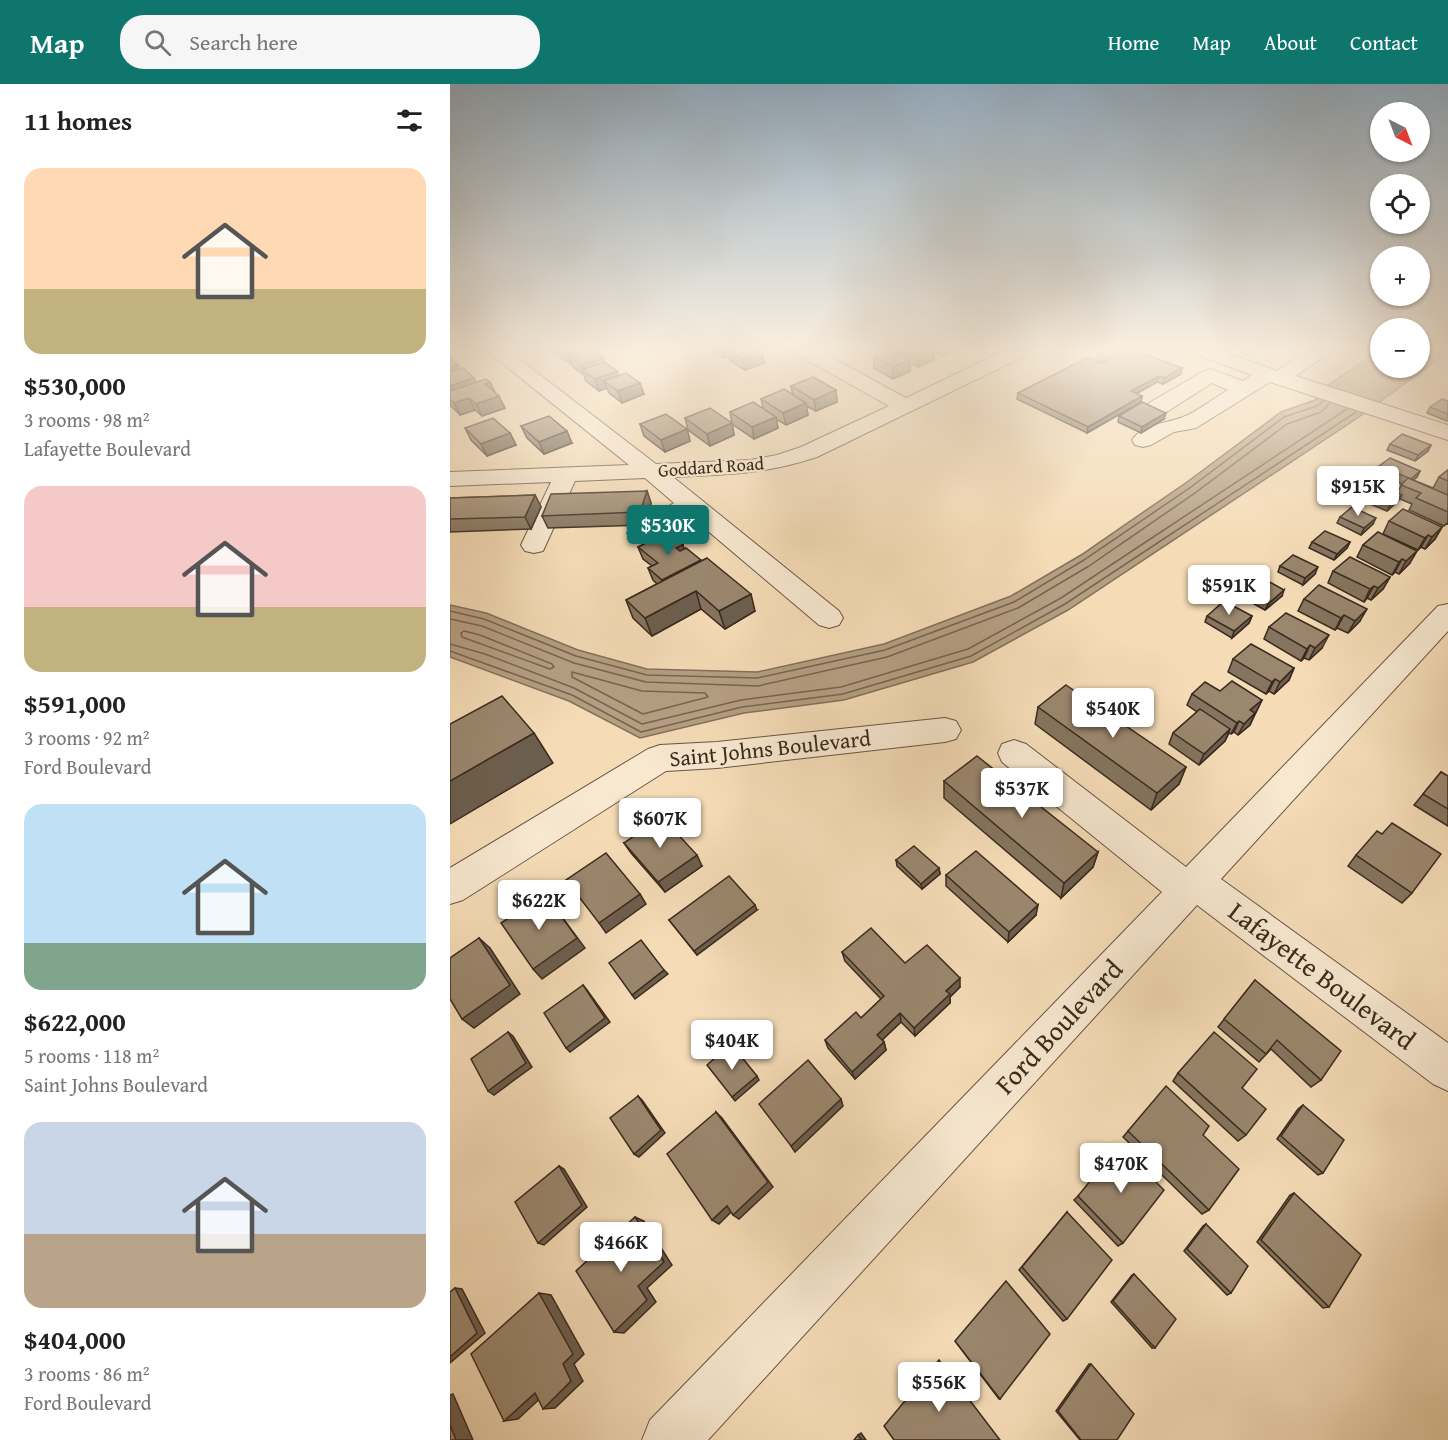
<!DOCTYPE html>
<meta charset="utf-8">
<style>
body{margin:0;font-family:"Gentium Book Plus",serif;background:#f6f6f6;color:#222;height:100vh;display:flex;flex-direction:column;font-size:22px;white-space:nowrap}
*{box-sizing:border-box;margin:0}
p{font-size:20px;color:#767676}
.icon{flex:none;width:33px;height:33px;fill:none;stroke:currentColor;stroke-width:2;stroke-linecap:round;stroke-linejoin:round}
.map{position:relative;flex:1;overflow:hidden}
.details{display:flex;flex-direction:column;background:#fff;width:450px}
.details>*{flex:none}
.needle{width:39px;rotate:138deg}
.controls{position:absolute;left:920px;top:18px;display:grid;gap:12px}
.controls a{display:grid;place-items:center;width:60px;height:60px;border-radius:50%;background:#fff;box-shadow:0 2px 4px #0004;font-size:30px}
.price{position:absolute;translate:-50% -51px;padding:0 14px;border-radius:6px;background:#fff;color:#222;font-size:20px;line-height:39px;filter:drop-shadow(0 2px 3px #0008)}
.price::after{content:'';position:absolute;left:50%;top:36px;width:18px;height:14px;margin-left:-9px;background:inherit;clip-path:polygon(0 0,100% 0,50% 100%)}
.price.selected{background:#0f766e;color:#fff}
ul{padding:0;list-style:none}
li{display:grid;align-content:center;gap:12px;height:318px;padding:0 24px}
li span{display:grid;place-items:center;height:186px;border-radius:18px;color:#555}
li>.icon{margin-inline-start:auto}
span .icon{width:108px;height:108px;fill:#fffc;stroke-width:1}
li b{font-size:26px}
h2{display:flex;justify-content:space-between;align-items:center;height:72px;padding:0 24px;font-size:26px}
header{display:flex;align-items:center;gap:36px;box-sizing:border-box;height:84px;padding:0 30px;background:#0f766e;color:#fff}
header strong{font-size:28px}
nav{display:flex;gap:33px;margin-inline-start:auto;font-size:21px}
.search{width:420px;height:54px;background:#f6f6f6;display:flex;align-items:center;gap:15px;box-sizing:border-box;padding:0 21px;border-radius:24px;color:#767676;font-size:22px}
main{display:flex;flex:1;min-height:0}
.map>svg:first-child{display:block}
</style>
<header>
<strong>Map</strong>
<div class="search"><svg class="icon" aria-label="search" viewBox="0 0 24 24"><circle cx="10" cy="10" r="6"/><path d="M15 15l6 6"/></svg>Search here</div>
<nav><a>Home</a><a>Map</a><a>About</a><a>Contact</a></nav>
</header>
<main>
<section class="details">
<h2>11 homes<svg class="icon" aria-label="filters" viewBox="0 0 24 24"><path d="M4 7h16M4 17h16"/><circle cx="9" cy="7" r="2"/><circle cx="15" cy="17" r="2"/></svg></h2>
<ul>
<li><span style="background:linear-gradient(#ffd9b3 65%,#c2b280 0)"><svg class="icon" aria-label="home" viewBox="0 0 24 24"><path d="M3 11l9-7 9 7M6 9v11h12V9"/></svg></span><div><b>$530,000</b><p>3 rooms · 98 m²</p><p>Lafayette Boulevard</p></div></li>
<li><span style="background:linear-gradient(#f6c9c9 65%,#c2b280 0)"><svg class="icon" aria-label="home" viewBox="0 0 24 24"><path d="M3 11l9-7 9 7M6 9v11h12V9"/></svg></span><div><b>$591,000</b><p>3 rooms · 92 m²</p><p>Ford Boulevard</p></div></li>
<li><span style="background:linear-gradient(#bfe0f5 75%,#7fa58c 0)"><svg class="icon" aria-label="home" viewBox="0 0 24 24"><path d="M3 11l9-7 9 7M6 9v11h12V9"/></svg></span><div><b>$622,000</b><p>5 rooms · 118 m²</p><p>Saint Johns Boulevard</p></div></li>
<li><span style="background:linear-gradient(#c9d6e8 60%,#b9a48a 0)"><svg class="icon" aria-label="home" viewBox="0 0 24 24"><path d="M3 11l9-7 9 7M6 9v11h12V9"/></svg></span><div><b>$404,000</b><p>3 rooms · 86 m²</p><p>Ford Boulevard</p></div></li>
</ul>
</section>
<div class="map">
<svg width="998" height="1356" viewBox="0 0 998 1356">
<rect width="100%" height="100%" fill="#f5dcb7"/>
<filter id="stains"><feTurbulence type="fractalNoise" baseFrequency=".00333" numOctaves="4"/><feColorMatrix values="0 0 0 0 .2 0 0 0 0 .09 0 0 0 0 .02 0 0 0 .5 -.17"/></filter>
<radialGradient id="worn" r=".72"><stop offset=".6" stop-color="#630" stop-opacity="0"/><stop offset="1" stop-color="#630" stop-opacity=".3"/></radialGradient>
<path fill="#b59f83" stroke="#84705b" stroke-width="1.5" d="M929 267 930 284H969V267L998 268 909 333 618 526 523 578 394 616 294 629 190 654 119 617 0 573V521L36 529 128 566 197 585 307 588 434 560 561 512 631 471 737 398 831 328 865 316 878 301Z"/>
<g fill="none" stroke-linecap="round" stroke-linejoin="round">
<g stroke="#786450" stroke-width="1.5">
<path d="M0 527 34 535 126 572 197 591 307 594 435 566 564 518 634 476 741 403 834 333 867 322 873 317"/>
<path d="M0 535 32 542 124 579 196 598 308 602 437 573 568 524 639 482 745 409 837 340 871 328 880 319"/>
<path d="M14 547 30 551 102 580 104 583 100 585 12 553 11 549Z"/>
<path d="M0 560 35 570 124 604 192 640 291 616 391 603 518 565 611 514 897 325"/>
<path d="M0 567 122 611 191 648 292 623 393 610 521 572 615 520 906 328"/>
<path d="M122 588 192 607 255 609 258 613 193 630 122 593Z"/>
</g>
<g stroke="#695644" stroke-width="2">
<g id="minor">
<path d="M37 267H59L206 380 300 376 327 371 351 363 439 322 348 271 345 267H370L456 314 554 267H580L577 271 367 373C316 390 276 391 223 393L389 527 393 534 389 541 379 544 369 541 239 431C222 441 201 460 181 454L177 449 181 444 224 419 195 394 125 397 93 467 84 469 75 467 71 461 101 398 0 402V388L179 381Z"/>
<path d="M744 267H772L827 287 858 267H882L846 292 998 341V356L820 298 746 344 724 348 701 361 693 363 685 361 682 356C694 339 716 340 733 333 748 327 764 314 778 306L762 299 715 329 707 330 699 329 696 324 699 319 754 287 761 285 793 297 802 291 747 271Z"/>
<path d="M998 520V547L771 795 998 959V1007L983 1000 747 821 258 1356H192L200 1336 712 808 552 678 548 669 552 660 564 656 576 660 736 783 988 522Z"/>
<path d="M495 634 506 637 511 646 506 655 495 658 267 684 216 687 13 816 0 820V784L198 665 210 661 267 658Z"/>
</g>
</g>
<use href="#minor" fill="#f8e8d0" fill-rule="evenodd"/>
</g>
<g fill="#85745f" stroke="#3a2a1e" stroke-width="1.5">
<path d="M102 267H144L155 279 167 287 168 292 194 310 172 319 159 309 157 304 149 307 136 297 134 291 123 283 122 280H121L109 272 107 268 104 269Z"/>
<path d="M263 267H311L314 279 295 286 280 277 279 272 274 274Z"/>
<path d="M449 267H484V276L468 283 460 279V287L443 295 424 284V273L449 270Z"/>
<path d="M484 267H503L493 272Z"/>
<path d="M789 267H804L798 271Z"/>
<path d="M648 270 732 284 731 290 713 300 707 298 686 310 692 312 691 318 637 349 567 315 568 309 652 278 647 276Z"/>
<path d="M0 274 8 281 10 285 26 298H40L45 309 55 324 32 332 25 326 10 331 0 321Z"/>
<path d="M341 302 386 306 387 318 366 327 356 322 358 331 336 341 326 335 328 344 304 355 282 340 280 328 313 324 311 315 343 311Z"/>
<path d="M998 317V336L997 337 977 329 980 323Z"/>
<path d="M669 332 714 335 691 349 668 338Z"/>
<path d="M235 334 282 339 284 351 260 362 238 346Z"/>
<path d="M190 340 237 345 240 357 215 368 194 352Z"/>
<path d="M71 342 122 359 94 370 77 354Z"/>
<path d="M15 344 60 349 66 361 37 372 21 356Z"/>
<path d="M940 360 981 361 978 367 965 377 937 366Z"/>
<path d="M929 382 970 387 967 393 963 396 983 404 989 393 998 386V440L997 439 994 442 959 426 962 420 950 415 948 417 937 427 913 417 916 410 947 409 952 400 927 389Z"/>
<path d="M197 407 201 419 195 441 98 444 92 432Z"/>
<path d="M85 411 91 423 81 445 0 448V414Z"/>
<path d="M890 433 923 440 911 451 887 439Z"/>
<path d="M939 437 992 443 985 455 975 465 971 463 968 466 933 450Z"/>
<path d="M928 448 960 479 949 490 945 488 942 491 907 473 913 461Z"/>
<path d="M862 458H900L897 464 884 476 859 464Z"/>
<path d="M188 463 234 465 251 477 305 527 275 545 251 525 202 552 183 534 176 516 207 500 203 496 198 484 202 482 193 475Z"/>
<path d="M830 482 865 490 853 501 828 488Z"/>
<path d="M883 487 940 493 933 505 921 516 917 514 914 518 878 499Z"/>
<path d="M791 505 832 512 815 526 788 511Z"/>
<path d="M854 515 910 537 898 549 887 544 885 546 848 527Z"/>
<path d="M757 532H802L799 539 782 554 755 538Z"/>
<path d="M819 543 872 564 859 576 854 574 851 577 814 555Z"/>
<path d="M783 575 844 584 839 596 824 610 819 607 816 610 778 588Z"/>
<path d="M770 607 812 616 800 641 788 651 784 648 781 650 779 649 775 657 749 681 719 660 723 649 747 628 737 621 742 610Z"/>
<path d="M588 623 736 683 729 700 701 726 585 640Z"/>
<path d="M991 688 998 692V742L964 721Z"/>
<path d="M494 697 648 768 643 783 611 814 494 714Z"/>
<path d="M174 759 252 782 215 808 181 769Z"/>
<path d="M906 771 962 809 952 819 898 782Z"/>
<path d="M446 776 489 784 490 790 472 805 447 782Z"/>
<path d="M496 791 586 831 558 858 496 802Z"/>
<path d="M307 826 247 871 219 836Z"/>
<path d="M392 868 455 879 510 903 500 913V919L465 952 451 938 432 956 434 958 436 966 405 995 378 964 375 956 411 934 431 915 395 877Z"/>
<path d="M805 896 871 996 861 1003 821 965 809 978 768 943Z"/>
<path d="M728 989 796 1051 788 1057 723 997Z"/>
<path d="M853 1021 873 1089 868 1091 827 1055 848 1025Z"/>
<path d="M678 1047 753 1051 759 1126 752 1130 673 1053Z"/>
<path d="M844 1109 879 1223 873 1224 807 1158 840 1111Z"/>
<path d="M628 1112 673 1159 668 1162 624 1116Z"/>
<path d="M617 1128V1235L613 1237 569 1186Z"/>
<path d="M756 1140 781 1209 777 1211 734 1167 753 1142Z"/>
<path d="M684 1190 705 1264H702L661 1218 682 1191Z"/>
<path d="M505 1257 550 1315H549Z"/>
<path d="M639 1280H641L667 1356H630L606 1327Z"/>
</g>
<g fill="#6c5e4d" stroke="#3a2a1e" stroke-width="1.5">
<path d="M122 267H140L119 272 122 280H121L116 269Z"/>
<path d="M273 267H278L279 272 274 274Z"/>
<path d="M312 267 314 279 295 286 292 275Z"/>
<path d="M478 267H484V276L468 283 467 272Z"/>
<path d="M493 267H503L493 272Z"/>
<path d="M153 274 157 285 134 287 132 281Z"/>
<path d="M460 276V287L443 295V283Z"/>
<path d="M8 281 14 292 0 297V283Z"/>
<path d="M732 284 731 290 713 300 714 294Z"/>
<path d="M167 287 171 299 154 297 157 304 149 307 145 295Z"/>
<path d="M709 292 707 298 680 313 681 307Z"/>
<path d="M24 294 30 305 6 313 0 302Z"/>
<path d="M40 298 46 310 35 300Z"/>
<path d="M190 299 194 310 172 319 168 307Z"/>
<path d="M386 306 387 318 366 327 364 316Z"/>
<path d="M49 312 55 324 32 332 26 320Z"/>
<path d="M692 312 691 318 637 349 638 343Z"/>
<path d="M19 314 25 326 10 331 4 319Z"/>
<path d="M356 319 358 331 336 341 333 329Z"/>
<path d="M716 329 714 335 691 349 692 343Z"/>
<path d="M326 333 328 344 304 355 302 343Z"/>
<path d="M282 339 284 351 260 362 257 350Z"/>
<path d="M237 345 240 357 215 368 211 356Z"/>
<path d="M117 347 122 359 94 370 89 358Z"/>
<path d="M60 349 66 361 37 372 31 360Z"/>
<path d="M981 361 978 367 965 377 968 371Z"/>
<path d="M970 387 967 393 957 402 960 395Z"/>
<path d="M197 407 201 419 195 441 190 428Z"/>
<path d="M85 411 91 423 81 445 75 433Z"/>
<path d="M952 411 948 417 937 427 940 421Z"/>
<path d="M926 434 923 440 911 451 914 444Z"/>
<path d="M992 443 985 455 975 465 982 453Z"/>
<path d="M978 451 971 463 968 466 975 454Z"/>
<path d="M900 458 897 464 884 476 887 470Z"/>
<path d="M233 461 237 473 226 464Z"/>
<path d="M967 467 960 479 949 490 956 477Z"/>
<path d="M952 475 945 488 942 491 949 478Z"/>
<path d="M251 476 255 488 216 508 212 496Z"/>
<path d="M868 483 865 490 853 501 855 494Z"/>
<path d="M940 493 933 505 921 516 928 504Z"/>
<path d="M924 502 917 514 914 518 920 505Z"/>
<path d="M834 506 832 512 815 526 818 520Z"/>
<path d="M246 507 251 525 202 552 195 534Z"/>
<path d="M301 510 305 527 275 545 269 527Z"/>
<path d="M917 525 910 537 898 549 905 537Z"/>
<path d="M894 531 887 544 885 546 891 534Z"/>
<path d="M802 532 799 539 782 554 784 547Z"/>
<path d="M879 551 872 564 859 576 865 564Z"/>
<path d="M860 561 854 574 851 577 857 565Z"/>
<path d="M844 584 839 596 824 610 830 598Z"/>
<path d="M825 595 819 607 816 610 822 598Z"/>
<path d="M812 616 806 628 794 638 800 626Z"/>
<path d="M805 629 800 641 788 651 794 640Z"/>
<path d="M789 637 784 648 781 650 787 639Z"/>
<path d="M780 645 775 657 749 681 754 670Z"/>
<path d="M84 649 103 679 0 740V697Z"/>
<path d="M736 683 729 700 701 726 707 709Z"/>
<path d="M648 768 643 783 611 814 614 799Z"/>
<path d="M247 771 252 782 215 808 208 798Z"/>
<path d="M489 784 490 790 472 805 471 800Z"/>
<path d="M95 810 135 864 92 895 83 885Z"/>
<path d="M190 810 196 820 156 849 149 839Z"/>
<path d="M305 821 307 826 247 871 244 867Z"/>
<path d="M588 821 586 831 558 858 559 848Z"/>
<path d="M29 854 40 864 70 910 24 944 12 935Z"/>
<path d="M214 886 218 890 185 915 182 911Z"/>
<path d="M510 894V903L500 913V919L465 952 464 944 496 907Z"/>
<path d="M133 901 137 906 160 938 120 968 116 964Z"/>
<path d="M450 929 451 938 429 959 427 951Z"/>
<path d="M58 948 63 952 82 983 44 1011 38 1007Z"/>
<path d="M434 958 436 966 405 995 402 988Z"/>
<path d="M307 992 309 996 285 1017 282 1013Z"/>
<path d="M188 1012 192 1016 215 1049 189 1073 184 1070Z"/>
<path d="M391 1015 393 1022 345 1068 341 1062Z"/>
<path d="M266 1028 272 1034 323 1103 289 1135 283 1131Z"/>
<path d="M109 1082 114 1085 137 1123 94 1161 88 1159Z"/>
<path d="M277 1122 283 1126 269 1140 262 1136Z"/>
<path d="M185 1133 194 1137 222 1181 197 1204 206 1218 174 1249 164 1248Z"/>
<path d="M5 1204 12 1205 35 1249 0 1279Z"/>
<path d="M89 1209 101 1211 134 1270 124 1280 133 1297 105 1324 93 1325 113 1280Z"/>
<path d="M97 1308 68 1335 54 1337 85 1309Z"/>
<path d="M3 1310 23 1356H6L0 1341V1311Z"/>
<path d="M411 1349 416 1356H411L408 1351Z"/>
</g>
<g fill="#9b876e" stroke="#3a2a1e" stroke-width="1.5">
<path d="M133 267H144L153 274 132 281 119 272Z"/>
<path d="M279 267H312L292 275Z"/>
<path d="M438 267H443L460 276 443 283 424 273Z"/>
<path d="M458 267H478L467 272Z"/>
<path d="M654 267H686L732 284 714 294 709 292 681 307 692 312 638 343 568 309 638 273 651 279 659 275 648 270Z"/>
<path d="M0 274 8 281 0 283Z"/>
<path d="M154 278 167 287 145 295 132 286Z"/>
<path d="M13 284 24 294 0 302V288Z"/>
<path d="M176 289 190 299 168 307 154 297Z"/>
<path d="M363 293 386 306 364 316 341 302Z"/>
<path d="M36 295 40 298 35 300 49 312 26 320 19 314 4 319 0 315V307Z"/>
<path d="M334 305 356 319 333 329 311 315Z"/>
<path d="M992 315 998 317V330L980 323Z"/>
<path d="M303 318 326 333 302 343 280 328Z"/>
<path d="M692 318 716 329 692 343 669 332Z"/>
<path d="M260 324 282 339 257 350 235 334Z"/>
<path d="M216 330 237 345 211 356 190 340Z"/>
<path d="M99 332 117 347 89 358 71 342Z"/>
<path d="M43 334 60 349 31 360 15 344Z"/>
<path d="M952 350 981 361 968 371 940 360Z"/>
<path d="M940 374 970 387 961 395 929 382Z"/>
<path d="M998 386V397L989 393Z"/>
<path d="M958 394 998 411V428L966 414 971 409 951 401Z"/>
<path d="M928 401 952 411 940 421 916 410Z"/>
<path d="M197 407 190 428 92 432 101 410Z"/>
<path d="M85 411 75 433 0 435V414Z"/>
<path d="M902 423 926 434 914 444 890 433Z"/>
<path d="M953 425 992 443 982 453 978 451 975 454 939 437Z"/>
<path d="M875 447 900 458 887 470 862 458Z"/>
<path d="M218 448 233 461 226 464 230 467 236 464 251 476 212 496 198 484 208 479 188 463Z"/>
<path d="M928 448 967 467 956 477 952 475 949 478 913 461Z"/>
<path d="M843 471 868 483 855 494 830 482Z"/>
<path d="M900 473 940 493 928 504 924 502 920 505 883 487Z"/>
<path d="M257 474 301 510 269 527 246 507 195 534 176 516Z"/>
<path d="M807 491 834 506 818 520 791 505Z"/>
<path d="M869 501 917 525 905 537 894 531 891 534 854 515Z"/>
<path d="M774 517 802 532 784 547 757 532Z"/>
<path d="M836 529 879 551 865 564 860 561 857 565 819 543Z"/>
<path d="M801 560 844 584 830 598 825 595 822 598 783 575Z"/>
<path d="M782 597 812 616 800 626 805 629 794 640 789 637 787 639 742 610 755 598 770 607Z"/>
<path d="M616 601 736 683 707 709 588 623Z"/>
<path d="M52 612 84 649 0 697V640Z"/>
<path d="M750 625 780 645 754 670 723 649Z"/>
<path d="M527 672 648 768 614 799 494 697Z"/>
<path d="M991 688 998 692V725L973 710Z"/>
<path d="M212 733 247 771 208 798 174 759Z"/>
<path d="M942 739 991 770 962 809 906 771 927 747 932 750Z"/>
<path d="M464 762 489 784 471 800 446 776Z"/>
<path d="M526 767 588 821 559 848 496 791Z"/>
<path d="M156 769 190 810 149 839 116 796Z"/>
<path d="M279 792 305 821 244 867 219 836Z"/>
<path d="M95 810 127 854 83 885 51 839Z"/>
<path d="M421 844 455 879 477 861 510 894 496 907 500 910 464 944 450 929 427 951 434 958 402 988 375 956 406 928 411 934 434 912 392 868Z"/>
<path d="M29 854 60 901 12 935 0 915V874Z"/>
<path d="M191 856 214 886 182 911 159 879Z"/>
<path d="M805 896 891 967 871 996 827 956 816 970 774 935Z"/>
<path d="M133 901 155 934 116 964 94 929Z"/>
<path d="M58 948 76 979 38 1007 21 975Z"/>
<path d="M764 948 807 985 792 1004 816 1025 796 1051 728 989Z"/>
<path d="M281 960 307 992 282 1013 257 981Z"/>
<path d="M358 976 391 1015 341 1062 309 1020Z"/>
<path d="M716 1002 759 1042 753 1051 789 1085 759 1126 678 1047Z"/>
<path d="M188 1012 211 1046 184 1070 160 1034Z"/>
<path d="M853 1021 894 1056 873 1089 831 1052Z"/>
<path d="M266 1028 318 1098 283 1131 277 1122 262 1136 217 1070Z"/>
<path d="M669 1061 714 1106 673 1159 628 1112Z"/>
<path d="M109 1082 132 1121 88 1159 65 1118Z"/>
<path d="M844 1109 911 1171 879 1223 811 1156Z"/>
<path d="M617 1128 662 1176 617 1235 572 1183Z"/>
<path d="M185 1133 214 1178 188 1202 197 1216 164 1248 126 1187Z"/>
<path d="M756 1140 798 1182 781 1209 737 1165Z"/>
<path d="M684 1190 726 1235 705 1264 663 1217Z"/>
<path d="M556 1197 600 1250 550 1315 505 1257Z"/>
<path d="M5 1204 27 1249 0 1273V1208Z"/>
<path d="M89 1209 123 1270 113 1280 121 1297 93 1325 85 1309 54 1337 21 1270Z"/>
<path d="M489 1276 550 1356H444L434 1342Z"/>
<path d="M641 1280 684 1330 667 1356H631L608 1327Z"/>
<path d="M0 1341 6 1356H0Z"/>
<path d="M408 1351 411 1356H404Z"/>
</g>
<linearGradient id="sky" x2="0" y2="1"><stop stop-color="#93acc0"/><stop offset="0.58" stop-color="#faefdf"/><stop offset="1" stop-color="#faefdf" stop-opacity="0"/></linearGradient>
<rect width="998" height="457" fill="url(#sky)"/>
<g text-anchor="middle" stroke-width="4.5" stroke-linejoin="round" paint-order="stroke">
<g font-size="18" fill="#3a2a1e" stroke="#f8e8d0">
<text transform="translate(261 383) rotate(-4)" y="6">Goddard Road</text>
</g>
<g font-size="22" fill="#3a2a1e" stroke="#f8e8d0">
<text transform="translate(320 664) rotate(-6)" y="8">Saint Johns Boulevard</text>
</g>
<g font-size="27" fill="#3a2a1e" stroke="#f8e8d0">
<text transform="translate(872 892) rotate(37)" y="9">Lafayette Boulevard</text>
<text transform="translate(609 943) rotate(-47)" y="9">Ford Boulevard</text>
</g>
</g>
<rect width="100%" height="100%" filter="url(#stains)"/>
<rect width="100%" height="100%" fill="url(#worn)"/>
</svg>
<div class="controls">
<a><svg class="needle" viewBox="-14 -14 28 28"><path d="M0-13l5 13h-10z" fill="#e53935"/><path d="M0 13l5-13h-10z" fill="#767676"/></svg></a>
<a><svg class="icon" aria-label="locate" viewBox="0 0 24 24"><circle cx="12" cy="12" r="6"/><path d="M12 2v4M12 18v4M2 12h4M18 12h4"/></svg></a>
<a>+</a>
<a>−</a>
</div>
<b class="price" style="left:908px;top:433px">$915K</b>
<b class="price selected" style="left:218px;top:472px">$530K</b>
<b class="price" style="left:779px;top:532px">$591K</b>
<b class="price" style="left:663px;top:655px">$540K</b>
<b class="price" style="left:572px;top:735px">$537K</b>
<b class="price" style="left:210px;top:765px">$607K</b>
<b class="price" style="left:89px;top:847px">$622K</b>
<b class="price" style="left:282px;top:987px">$404K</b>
<b class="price" style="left:671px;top:1110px">$470K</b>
<b class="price" style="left:171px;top:1189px">$466K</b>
<b class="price" style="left:489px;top:1329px">$556K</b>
</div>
</main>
